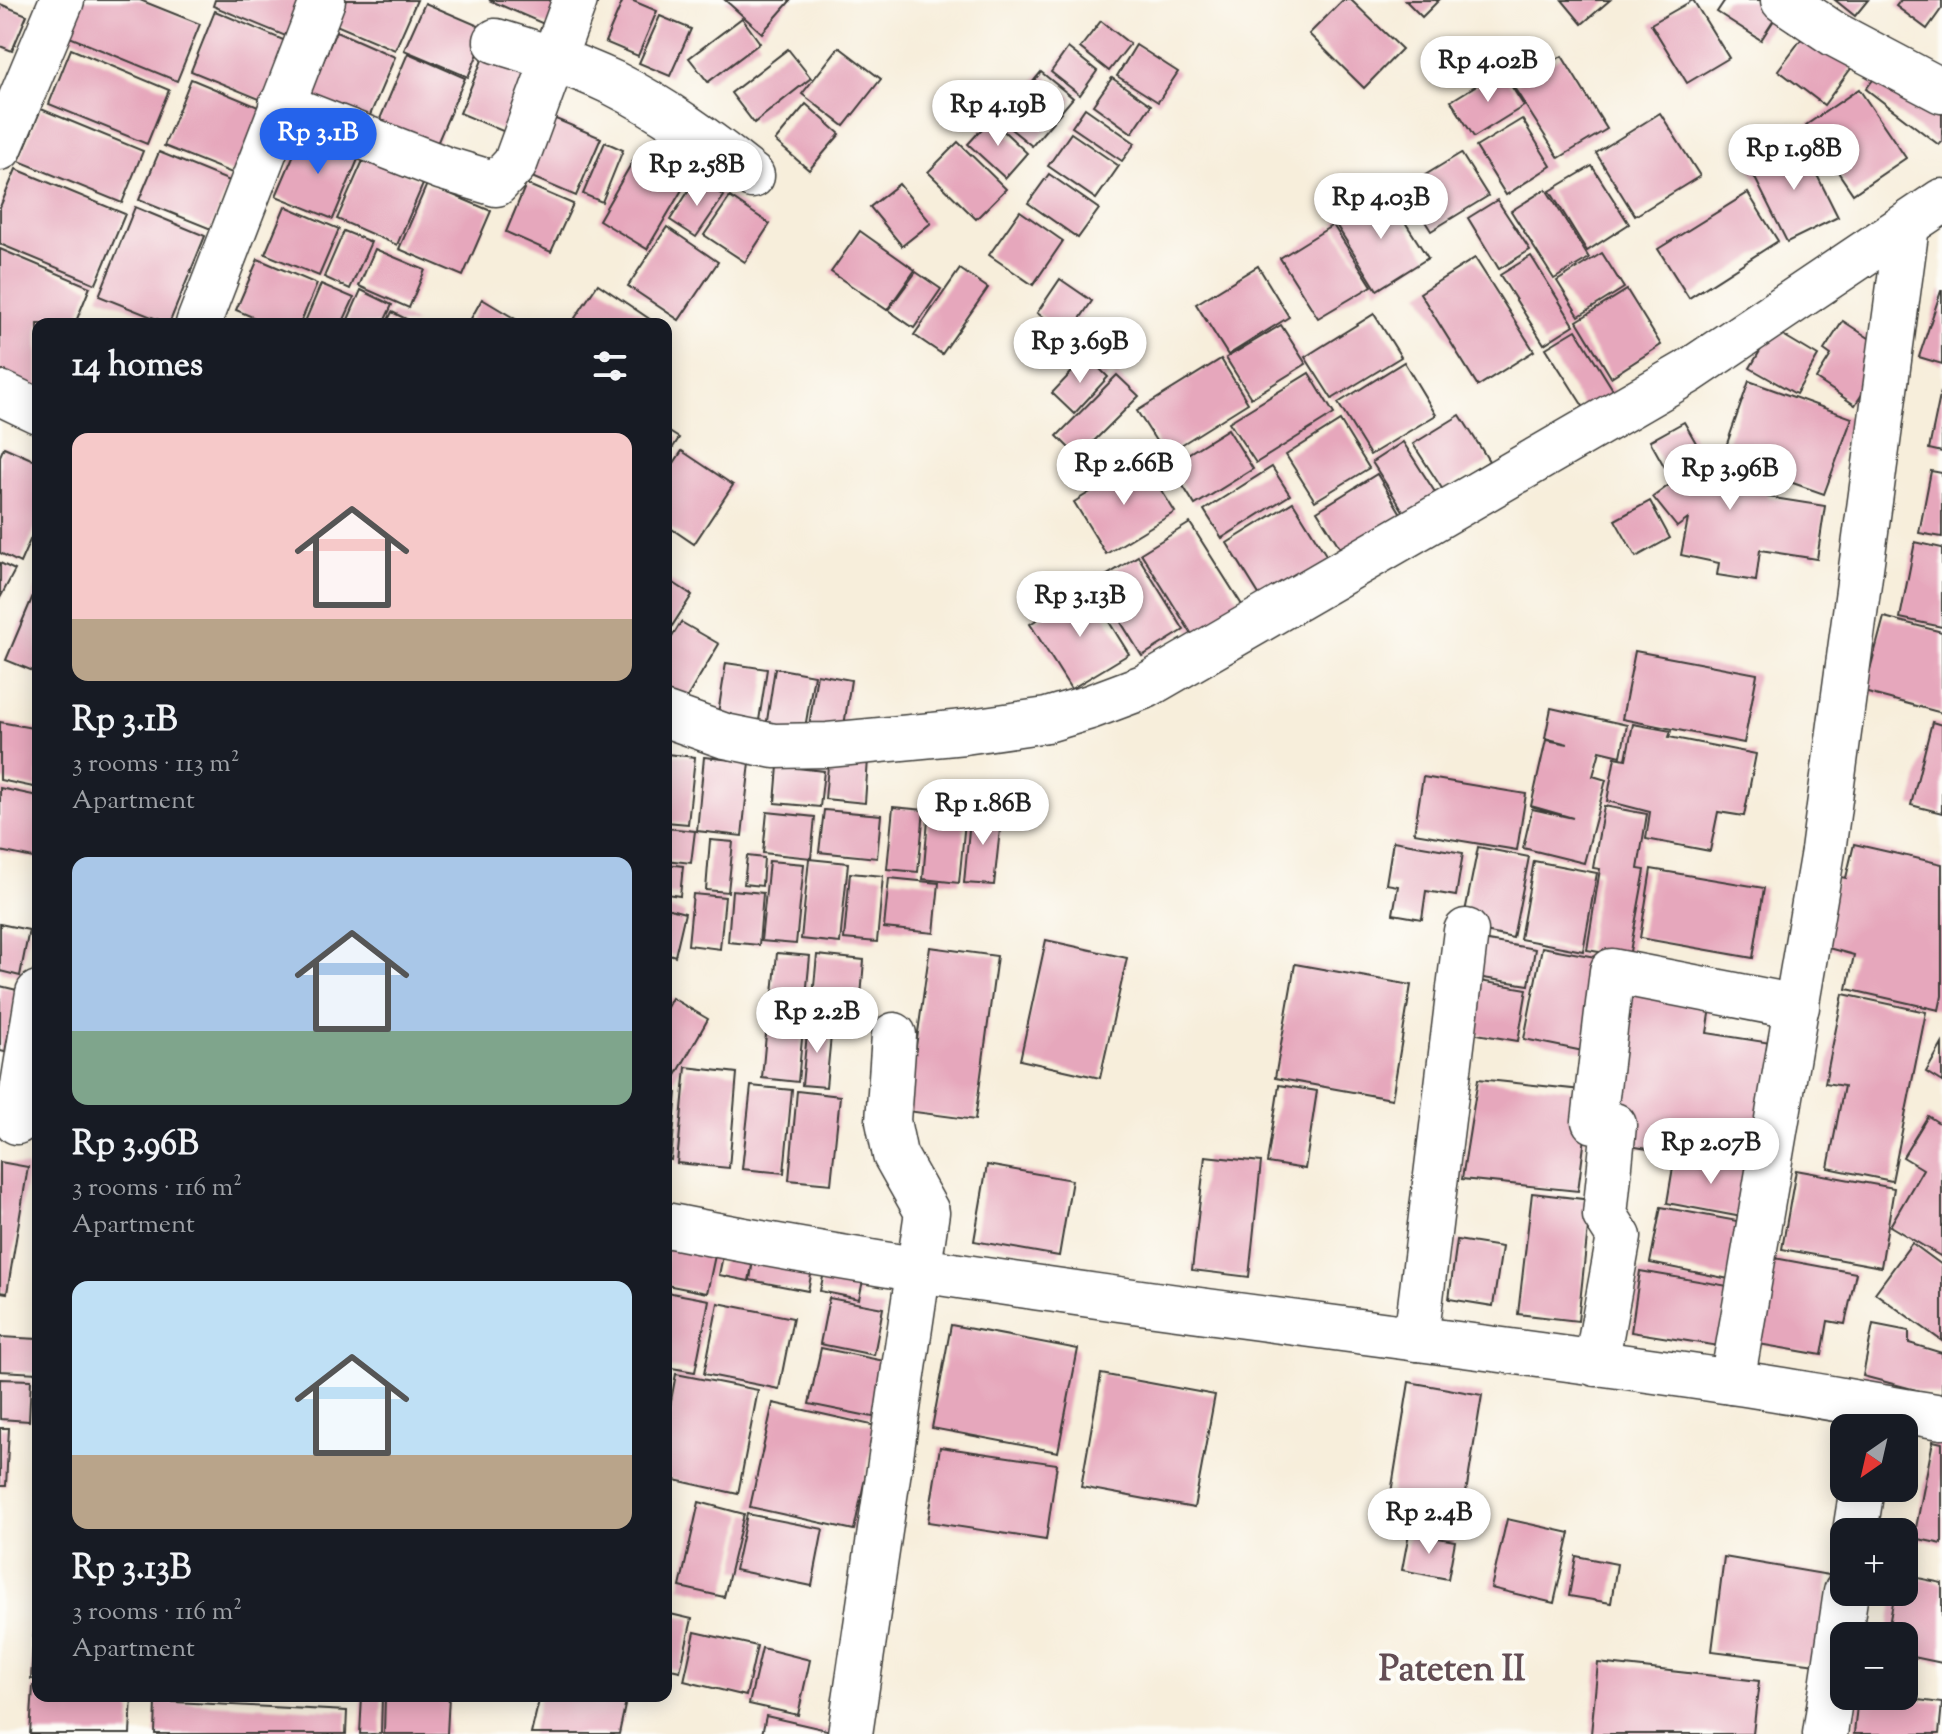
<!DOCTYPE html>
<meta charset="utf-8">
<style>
body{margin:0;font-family:"Sorts Mill Goudy",serif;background:#242831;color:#f1f3f6;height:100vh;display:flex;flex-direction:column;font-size:30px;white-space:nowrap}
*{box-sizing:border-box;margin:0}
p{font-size:26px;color:#9ea1a6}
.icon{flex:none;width:44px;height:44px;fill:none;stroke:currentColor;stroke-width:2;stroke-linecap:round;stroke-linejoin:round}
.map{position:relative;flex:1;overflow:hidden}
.details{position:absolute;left:32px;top:318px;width:640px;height:1384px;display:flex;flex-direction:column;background:#171b24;border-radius:16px;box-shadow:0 4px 20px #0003}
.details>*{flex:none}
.needle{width:52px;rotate:214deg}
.fabs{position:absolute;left:1830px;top:1414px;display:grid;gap:16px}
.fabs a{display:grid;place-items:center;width:88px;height:88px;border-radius:16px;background:#171b24;box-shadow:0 4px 20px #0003;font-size:40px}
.price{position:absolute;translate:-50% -68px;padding:0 18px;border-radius:28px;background:#fff;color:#222;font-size:26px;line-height:52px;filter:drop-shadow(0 2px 4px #0008)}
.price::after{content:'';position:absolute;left:50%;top:48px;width:24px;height:18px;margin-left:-12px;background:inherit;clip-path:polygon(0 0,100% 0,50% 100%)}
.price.active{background:#2563eb;color:#fff}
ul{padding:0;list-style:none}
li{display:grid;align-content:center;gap:16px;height:424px;padding:0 40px}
li span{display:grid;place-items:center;height:248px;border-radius:16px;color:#555}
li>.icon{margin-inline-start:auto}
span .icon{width:144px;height:144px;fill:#fffc;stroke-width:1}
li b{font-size:34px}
h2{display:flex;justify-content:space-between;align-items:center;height:96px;padding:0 40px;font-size:34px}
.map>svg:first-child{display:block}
</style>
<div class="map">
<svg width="1942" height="1734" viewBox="0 0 1942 1734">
<rect width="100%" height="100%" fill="#fdfcf7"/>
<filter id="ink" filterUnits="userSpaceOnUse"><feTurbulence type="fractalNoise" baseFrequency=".0125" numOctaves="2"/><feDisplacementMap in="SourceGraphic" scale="16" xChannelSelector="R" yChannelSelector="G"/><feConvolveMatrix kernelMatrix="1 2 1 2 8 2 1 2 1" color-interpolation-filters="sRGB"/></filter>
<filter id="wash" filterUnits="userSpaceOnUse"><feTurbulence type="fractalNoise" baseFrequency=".006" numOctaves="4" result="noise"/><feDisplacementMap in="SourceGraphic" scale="32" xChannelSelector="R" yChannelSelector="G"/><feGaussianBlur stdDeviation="1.8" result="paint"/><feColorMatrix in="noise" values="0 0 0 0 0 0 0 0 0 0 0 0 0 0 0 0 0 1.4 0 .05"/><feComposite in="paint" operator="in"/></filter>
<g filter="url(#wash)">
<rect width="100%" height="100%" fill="#f7eedb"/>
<g id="blocks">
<g fill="#e6a7bc">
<path d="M82 0H140L200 24 177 81 67 36Z"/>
<path d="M215 0H323L305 44 213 6Z"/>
<path d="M346 0H417L395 50 336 25Z"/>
<path d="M489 0H565L553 28Z"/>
<path d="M623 0H631L657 11 638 56 605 42Z"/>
<path d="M725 0H791L762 33Z"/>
<path d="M1343 0H1351L1402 49 1364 88 1309 34Z"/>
<path d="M1405 0H1439L1422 17Z"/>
<path d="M1562 0H1610L1582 24Z"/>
<path d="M1693 0 1729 58 1687 83 1651 24Z"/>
<path d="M1725 0H1773L1783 6 1761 40 1717 12Z"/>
<path d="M1835 0H1868L1855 16Z"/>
<path d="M1901 0H1942V8L1927 29 1896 6Z"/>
<path d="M425 3 488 30 468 77 404 50Z"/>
<path d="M0 4 27 15 12 51 0 46Z"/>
<path d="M215 11 288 42 264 101 191 71Z"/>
<path d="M660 16 691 29 670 76 639 63Z"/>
<path d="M742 18 760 43 708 82 689 58Z"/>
<path d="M1101 21 1130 44 1109 71 1080 48Z"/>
<path d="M1809 29 1855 63 1824 105 1778 70Z"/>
<path d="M336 31 395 57 362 134 303 109Z"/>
<path d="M1136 45 1178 72 1158 102 1117 76Z"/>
<path d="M839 47 881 79 844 126 802 94Z"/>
<path d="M487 48 539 70 512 135 460 113Z"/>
<path d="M1068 48 1097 71 1080 95 1051 72Z"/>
<path d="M71 49 169 90 147 144 49 104Z"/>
<path d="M788 49 811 78 754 123 731 93Z"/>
<path d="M408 53 465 78 431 158 374 133Z"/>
<path d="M1562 56 1607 129 1559 158 1513 86Z"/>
<path d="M1887 62 1942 103V142L1939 145 1866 89Z"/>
<path d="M1501 70 1524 106 1474 137 1451 101Z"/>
<path d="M1041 72 1073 98 1032 146 1001 121Z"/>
<path d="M1112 78 1151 105 1132 133 1093 105Z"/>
<path d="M191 79 263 109 237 175 164 146Z"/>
<path d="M1859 89 1906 158 1853 194 1806 125Z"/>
<path d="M806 104 840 134 809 170 775 141Z"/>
<path d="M1085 108 1135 143 1122 161 1072 127Z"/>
<path d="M41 109 143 151 122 203 19 161Z"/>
<path d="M1660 113 1700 176 1635 216 1596 153Z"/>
<path d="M551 117 601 138 576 196 527 175Z"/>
<path d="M991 119 1027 153 1005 178 968 144Z"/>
<path d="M1522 119 1551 166 1506 195 1476 147Z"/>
<path d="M303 133 359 157 333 219 276 196Z"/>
<path d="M1071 133 1119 166 1096 199 1048 166Z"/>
<path d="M1800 141 1838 217 1787 242 1749 166Z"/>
<path d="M605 142 623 150 602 202 583 194Z"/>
<path d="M958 142 1006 189 976 219 928 172Z"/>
<path d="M159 152 230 181 211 229 139 200Z"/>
<path d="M1461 153 1488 196 1431 231 1404 188Z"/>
<path d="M365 156 424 182 397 245 337 219Z"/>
<path d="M634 159 683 188 647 249 599 220Z"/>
<path d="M1592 166 1629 224 1587 251 1550 191Z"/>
<path d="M16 169 125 214 96 284 0 244V207Z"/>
<path d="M1049 174 1099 209 1078 238 1028 203Z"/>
<path d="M697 178 724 196 696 237 670 220Z"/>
<path d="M427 184 491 211 463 276 399 249Z"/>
<path d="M526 184 573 204 551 252 506 232Z"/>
<path d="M899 184 931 223 902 246 870 207Z"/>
<path d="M1546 189 1589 258 1554 279 1511 211Z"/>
<path d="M1385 191 1428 258 1377 290 1335 223Z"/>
<path d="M1748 193 1778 241 1689 298 1658 249Z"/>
<path d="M730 197 770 224 745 262 704 235Z"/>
<path d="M1497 200 1530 250 1499 269 1468 218Z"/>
<path d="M285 206 339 229 319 276 265 254Z"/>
<path d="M135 207 205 236 169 324 99 296Z"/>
<path d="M1020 211 1063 241 1033 285 989 255Z"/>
<path d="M1333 225 1372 286 1318 318 1280 258Z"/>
<path d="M667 227 718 262 679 320 628 286Z"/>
<path d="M344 231 371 242 350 289 324 277Z"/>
<path d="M860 231 915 270 887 310 831 272Z"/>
<path d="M0 249 90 287 75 324H38V392L0 377Z"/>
<path d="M375 249 425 270 409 308 359 286Z"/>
<path d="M1602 253 1624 288 1579 316 1557 281Z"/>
<path d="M1531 256 1574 325 1544 344 1500 275Z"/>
<path d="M1475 258 1534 351 1478 386 1420 293Z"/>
<path d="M258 259 317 284 300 324H269L236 310Z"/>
<path d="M1258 266 1289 317 1228 355 1196 304Z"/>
<path d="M960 269 988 288 942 354 914 335Z"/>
<path d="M916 272 941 289 914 328 888 310Z"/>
<path d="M1060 279 1092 301 1069 335 1037 313Z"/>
<path d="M321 284 354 298 342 324H304Z"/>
<path d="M598 284 657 324H583L575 318Z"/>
<path d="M361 290 392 305 383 324H346Z"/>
<path d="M1627 290 1661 345 1611 377 1577 321Z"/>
<path d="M1941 291H1942V364L1919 357Z"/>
<path d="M482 299 517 320 514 324H468Z"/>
<path d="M392 312 416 324H386Z"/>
<path d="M1374 314 1401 357 1332 399 1305 357Z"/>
<path d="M1843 321 1881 346 1865 369 1874 376 1855 405 1816 379 1831 355 1824 350Z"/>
<path d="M1281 325 1306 364 1251 398 1226 358Z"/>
<path d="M1773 329 1818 356 1796 394 1750 368Z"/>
<path d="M1576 330 1615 393 1586 411 1546 348Z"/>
<path d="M1087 356 1108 377 1074 414 1052 393Z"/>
<path d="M1221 359 1248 403 1165 455 1137 411Z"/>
<path d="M1404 362 1436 415 1370 455 1338 403Z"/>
<path d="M1309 373 1334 414 1256 463 1229 422Z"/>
<path d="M1117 375 1139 396 1078 457 1057 436Z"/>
<path d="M1749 381 1852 418 1824 494 1722 458Z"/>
<path d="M1941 391H1942V452L1929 449Z"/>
<path d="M1460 415 1489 461 1443 490 1413 444Z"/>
<path d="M1340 421 1369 468 1315 501 1286 455Z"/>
<path d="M1684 422 1707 462 1728 489 1723 492 1729 494 1732 480 1770 486 1768 497 1825 506 1817 559 1760 550 1756 581 1717 575 1719 563 1681 555 1688 519 1677 527 1653 497 1673 482 1650 441Z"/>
<path d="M1228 429 1253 469 1195 505 1170 465Z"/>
<path d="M666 430 679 438 666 458Z"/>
<path d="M1403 442 1440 500 1409 520 1372 462Z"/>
<path d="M4 447 38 462V522L20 563 0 553V456Z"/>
<path d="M682 451 733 485 694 544 666 525V475Z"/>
<path d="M1142 460 1175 512 1106 554 1074 502Z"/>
<path d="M1272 467 1290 495 1222 538 1204 510Z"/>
<path d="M1931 471 1942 473V537L1919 533Z"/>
<path d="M1377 474 1403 517 1344 554 1317 511Z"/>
<path d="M1650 501 1670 538 1636 557 1615 520Z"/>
<path d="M1293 502 1331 563 1265 604 1227 543Z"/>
<path d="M1190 523 1242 605 1193 636 1141 553Z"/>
<path d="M1915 542 1942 548V627L1900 618Z"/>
<path d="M1138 556 1184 630 1142 656 1096 582Z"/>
<path d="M0 563 15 570 0 598Z"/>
<path d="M666 578 692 595 672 626 666 621Z"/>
<path d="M38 584V673L6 660Z"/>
<path d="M1088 588 1129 654 1071 689 1030 624Z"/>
<path d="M1884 617 1942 632V713L1864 692Z"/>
<path d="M681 622 719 644 680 709 666 701V647Z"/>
<path d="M1635 651 1757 674 1744 743 1622 719Z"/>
<path d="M726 663 767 669 758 727 717 720Z"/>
<path d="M775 668 814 675 803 740 765 734Z"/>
<path d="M817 674 851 680 842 739 808 733Z"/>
<path d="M1551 708 1627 725 1621 756 1600 751 1593 776 1606 780 1584 863 1523 848 1532 809 1573 818 1531 806 1546 740 1568 744 1545 738Z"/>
<path d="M0 722 38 729V788L0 780Z"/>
<path d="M1932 722 1942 725V813L1911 805Z"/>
<path d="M1633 724 1671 731 1669 737 1756 754 1744 816 1718 812 1710 851 1646 839 1650 812 1607 801 1615 757 1626 759Z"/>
<path d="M666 754 695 757 688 824 666 822Z"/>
<path d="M829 755 868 759 865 803 825 799Z"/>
<path d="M704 757 750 762 742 836 697 831Z"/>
<path d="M778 766 824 771 820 807 775 803Z"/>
<path d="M1423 777 1526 794 1517 850 1414 833Z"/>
<path d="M0 788 38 796V859L0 851Z"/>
<path d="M1604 806 1647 814 1638 869 1645 870 1629 957 1587 950 1600 869 1593 868Z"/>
<path d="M893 807 924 810 918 872 887 869Z"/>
<path d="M929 808 966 811 959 883 923 879Z"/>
<path d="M971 808 1002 811 994 885 964 883Z"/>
<path d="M824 810 881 815 877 858 819 852Z"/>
<path d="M767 812 815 817 811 858 763 853Z"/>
<path d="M666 828 695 831 691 863 666 860Z"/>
<path d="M710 840 733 842 728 892 706 890Z"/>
<path d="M1393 841 1463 853 1456 896 1426 891 1422 919 1393 914 1398 886 1386 884Z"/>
<path d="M1854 844 1942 864V996L1939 1010 1847 989 1854 955 1821 946 1837 876 1846 878Z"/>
<path d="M1478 847 1529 857 1513 938 1462 927Z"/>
<path d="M747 856 764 858 762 886 744 884Z"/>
<path d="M809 859 848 863 840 943 801 939Z"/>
<path d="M769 861 804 864 796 944 761 941Z"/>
<path d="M1534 861 1597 873 1583 951 1520 939Z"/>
<path d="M666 864 683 866 680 896 666 894Z"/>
<path d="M1651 869 1764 888 1753 958 1640 938Z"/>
<path d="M850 873 883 876 877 942 844 939Z"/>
<path d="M889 878 939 883 934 933 884 928Z"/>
<path d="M732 890 763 893 759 945 728 942Z"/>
<path d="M693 894 725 897 720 949 688 945Z"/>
<path d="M666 908 685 913 675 956 666 953Z"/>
<path d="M0 924 29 930 20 976 0 971Z"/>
<path d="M1476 939 1535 949 1529 985 1470 976Z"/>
<path d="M1046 940 1127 958 1100 1078 1020 1060Z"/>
<path d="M930 947 997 956 975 1120 907 1111Z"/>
<path d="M1542 947 1606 959 1588 1052 1524 1039Z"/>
<path d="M777 953 810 956 804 1017 771 1014Z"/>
<path d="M817 955 864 960 859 1022 811 1017Z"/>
<path d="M1295 964 1411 985 1392 1099 1275 1078Z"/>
<path d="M1480 981 1527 989 1518 1041 1471 1033Z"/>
<path d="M0 986 17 990 5 1052 0 1051Z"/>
<path d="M1622 994 1713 995 1707 1033 1777 1044 1763 1138 1696 1128 1692 1156 1623 1145 1600 1118Z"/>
<path d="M1843 994 1926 1012 1892 1181 1828 1168 1844 1086 1825 1083Z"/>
<path d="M672 998 708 1019 670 1086 666 1084V1009Z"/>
<path d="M808 1023 832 1025 826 1087 802 1085Z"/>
<path d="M767 1024 803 1028 798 1082 762 1078Z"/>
<path d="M1942 1044V1082L1926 1072Z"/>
<path d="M686 1067 737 1073 729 1168 677 1163Z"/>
<path d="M1478 1079 1591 1091 1578 1191 1462 1179Z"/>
<path d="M1279 1085 1317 1091 1305 1169 1267 1163Z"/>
<path d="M751 1086 792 1090 784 1173 742 1169Z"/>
<path d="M797 1091 840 1096 831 1184 789 1180Z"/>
<path d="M666 1092 677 1093 671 1160 666 1159Z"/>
<path d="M1928 1116 1942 1125V1257L1890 1226 1923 1169 1903 1157Z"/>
<path d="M1675 1155 1756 1169 1747 1218 1667 1203Z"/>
<path d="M1205 1156 1261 1162 1249 1277 1192 1270Z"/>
<path d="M0 1162 28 1167 7 1293 0 1292Z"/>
<path d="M987 1165 1072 1180 1059 1256 974 1241Z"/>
<path d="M1796 1170 1894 1188 1881 1267 1782 1249Z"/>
<path d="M1532 1193 1591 1200 1578 1321 1518 1314Z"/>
<path d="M1661 1207 1737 1221 1729 1279 1650 1263Z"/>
<path d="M1457 1240 1502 1247 1493 1306 1449 1299Z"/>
<path d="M666 1243 717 1246 707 1293 666 1285Z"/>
<path d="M1912 1243 1942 1265V1341L1875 1293Z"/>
<path d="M725 1246 814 1259 808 1291 750 1280 753 1260 749 1281 719 1275Z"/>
<path d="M1769 1257 1856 1273 1845 1324 1828 1321 1822 1355 1753 1343Z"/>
<path d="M826 1263 865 1271 859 1299 820 1291Z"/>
<path d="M1640 1271 1728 1286 1719 1346 1631 1332Z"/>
<path d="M666 1292 709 1300 695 1372 666 1367Z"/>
<path d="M829 1298 883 1308 874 1355 820 1344Z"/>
<path d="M718 1303 793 1318 779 1389 704 1374Z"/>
<path d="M1873 1324 1909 1331V1343L1942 1353V1391L1939 1396 1863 1376Z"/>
<path d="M951 1325 1078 1349 1058 1452 932 1428Z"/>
<path d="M0 1337 38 1339V1373L0 1371Z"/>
<path d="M821 1348 889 1362 878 1418 809 1404Z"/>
<path d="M676 1374 758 1390 738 1494 666 1478V1427Z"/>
<path d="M1101 1374 1215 1395 1194 1508 1081 1487Z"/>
<path d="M0 1379 31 1380 29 1421 0 1419Z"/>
<path d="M1409 1382 1482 1395 1464 1505 1391 1493Z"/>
<path d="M773 1403 876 1426 854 1530 750 1507Z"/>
<path d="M0 1428H9L6 1486H0Z"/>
<path d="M1933 1441 1942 1443V1544L1914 1538Z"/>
<path d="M940 1447 1057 1464 1046 1540 928 1522Z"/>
<path d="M699 1502 744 1514 724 1597 680 1587Z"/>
<path d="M747 1514 823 1529 812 1586 735 1570Z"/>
<path d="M1507 1519 1570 1533 1554 1603 1491 1588Z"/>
<path d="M1409 1533 1455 1541 1448 1579 1402 1570Z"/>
<path d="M1576 1556 1617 1564 1611 1603 1569 1596Z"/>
<path d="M1724 1557 1829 1575 1816 1664 1712 1651Z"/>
<path d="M1904 1575 1942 1583V1663L1904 1655V1636H1887L1895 1592H1904Z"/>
<path d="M666 1613 692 1619 680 1671 666 1668Z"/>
<path d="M34 1631 38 1632V1680L31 1679Z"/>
<path d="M695 1632 757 1646 746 1696 684 1681Z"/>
<path d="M762 1648 810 1660 798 1715 749 1704Z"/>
<path d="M1598 1663 1759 1681 1753 1734H1591Z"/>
<path d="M33 1686H38V1696H132L130 1734H30Z"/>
<path d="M362 1696H382L381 1734H360Z"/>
<path d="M385 1696H449L447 1734H384Z"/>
<path d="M540 1696H627L619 1734H531Z"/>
<path d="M1858 1696H1887L1942 1703 1939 1734H1854Z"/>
<path d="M156 1701 347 1711 346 1734H155Z"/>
<path d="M766 1716 840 1733 839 1734H762Z"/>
</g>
</g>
</g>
<g filter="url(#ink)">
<use href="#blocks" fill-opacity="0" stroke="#3d3c39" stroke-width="2"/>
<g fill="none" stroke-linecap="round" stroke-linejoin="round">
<g stroke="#3d3c39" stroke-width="47">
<g id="minor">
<path d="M1783 0 1834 34 1942 91"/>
<path d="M496 41C536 53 575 65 613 83 663 108 708 141 752 176"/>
<path d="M281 105 443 168 496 184 515 164 575 0"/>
<path d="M0 148 62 0"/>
<path d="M198 324 323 0"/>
<path d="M0 393 38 411"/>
<path d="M666 715 725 736 774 746 828 745 964 732 1047 720 1090 707 1146 686 1688 372 1942 201"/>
<path d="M17 1122 38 993"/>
<path d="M666 1225C1018 1295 1376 1329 1731 1382 1801 1392 1872 1406 1942 1417"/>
<path d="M1416 1339 1466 931"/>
<path d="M1596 1364 1619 1237 1605 1215 1614 1125 1594 1121 1612 971 1797 1007"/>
<path d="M1732 1382 1823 851 1907 226"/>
<path d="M1855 1532 1862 1488"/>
<path d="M850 1734 927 1212 895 1155 888 1121 894 1035"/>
<path d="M1825 1734 1846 1592"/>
</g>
</g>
<use href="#minor" stroke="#fff" stroke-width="44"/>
</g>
</g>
<g text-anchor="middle" stroke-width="8" stroke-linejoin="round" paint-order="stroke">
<g font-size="36" font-weight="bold" fill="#634d54" stroke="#fdfcf7">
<text x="1452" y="1680">Pateten II</text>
</g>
</g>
</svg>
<div class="fabs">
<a><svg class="needle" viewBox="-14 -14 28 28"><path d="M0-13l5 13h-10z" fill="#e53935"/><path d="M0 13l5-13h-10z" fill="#9ea1a6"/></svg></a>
<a>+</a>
<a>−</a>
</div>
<b class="price" style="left:1488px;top:104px">Rp 4.02B</b>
<b class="price" style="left:998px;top:148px">Rp 4.19B</b>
<b class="price active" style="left:318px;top:176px">Rp 3.1B</b>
<b class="price" style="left:1794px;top:192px">Rp 1.98B</b>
<b class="price" style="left:697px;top:208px">Rp 2.58B</b>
<b class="price" style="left:1381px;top:241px">Rp 4.03B</b>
<b class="price" style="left:1080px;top:385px">Rp 3.69B</b>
<b class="price" style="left:1124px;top:507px">Rp 2.66B</b>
<b class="price" style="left:1730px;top:512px">Rp 3.96B</b>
<b class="price" style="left:1080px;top:639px">Rp 3.13B</b>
<b class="price" style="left:983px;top:847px">Rp 1.86B</b>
<b class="price" style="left:817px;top:1055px">Rp 2.2B</b>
<b class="price" style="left:1711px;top:1186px">Rp 2.07B</b>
<b class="price" style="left:1429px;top:1556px">Rp 2.4B</b>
<section class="details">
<h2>14 homes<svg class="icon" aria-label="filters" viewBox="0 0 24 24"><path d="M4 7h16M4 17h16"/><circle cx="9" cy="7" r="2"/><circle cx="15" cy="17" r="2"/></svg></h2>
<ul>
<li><span style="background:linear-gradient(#f6c9c9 75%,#b9a48a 0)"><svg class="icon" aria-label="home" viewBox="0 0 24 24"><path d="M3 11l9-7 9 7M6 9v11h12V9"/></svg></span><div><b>Rp 3.1B</b><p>3 rooms · 113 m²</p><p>Apartment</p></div></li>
<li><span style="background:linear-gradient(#a9c7e8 70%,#7fa58c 0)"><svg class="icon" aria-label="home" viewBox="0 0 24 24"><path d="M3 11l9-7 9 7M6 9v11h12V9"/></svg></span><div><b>Rp 3.96B</b><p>3 rooms · 116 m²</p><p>Apartment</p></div></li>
<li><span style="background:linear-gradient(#bfe0f5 70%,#b9a48a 0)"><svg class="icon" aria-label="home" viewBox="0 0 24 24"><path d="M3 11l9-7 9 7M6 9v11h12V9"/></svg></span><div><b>Rp 3.13B</b><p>3 rooms · 116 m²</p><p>Apartment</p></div></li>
</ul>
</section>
</div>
